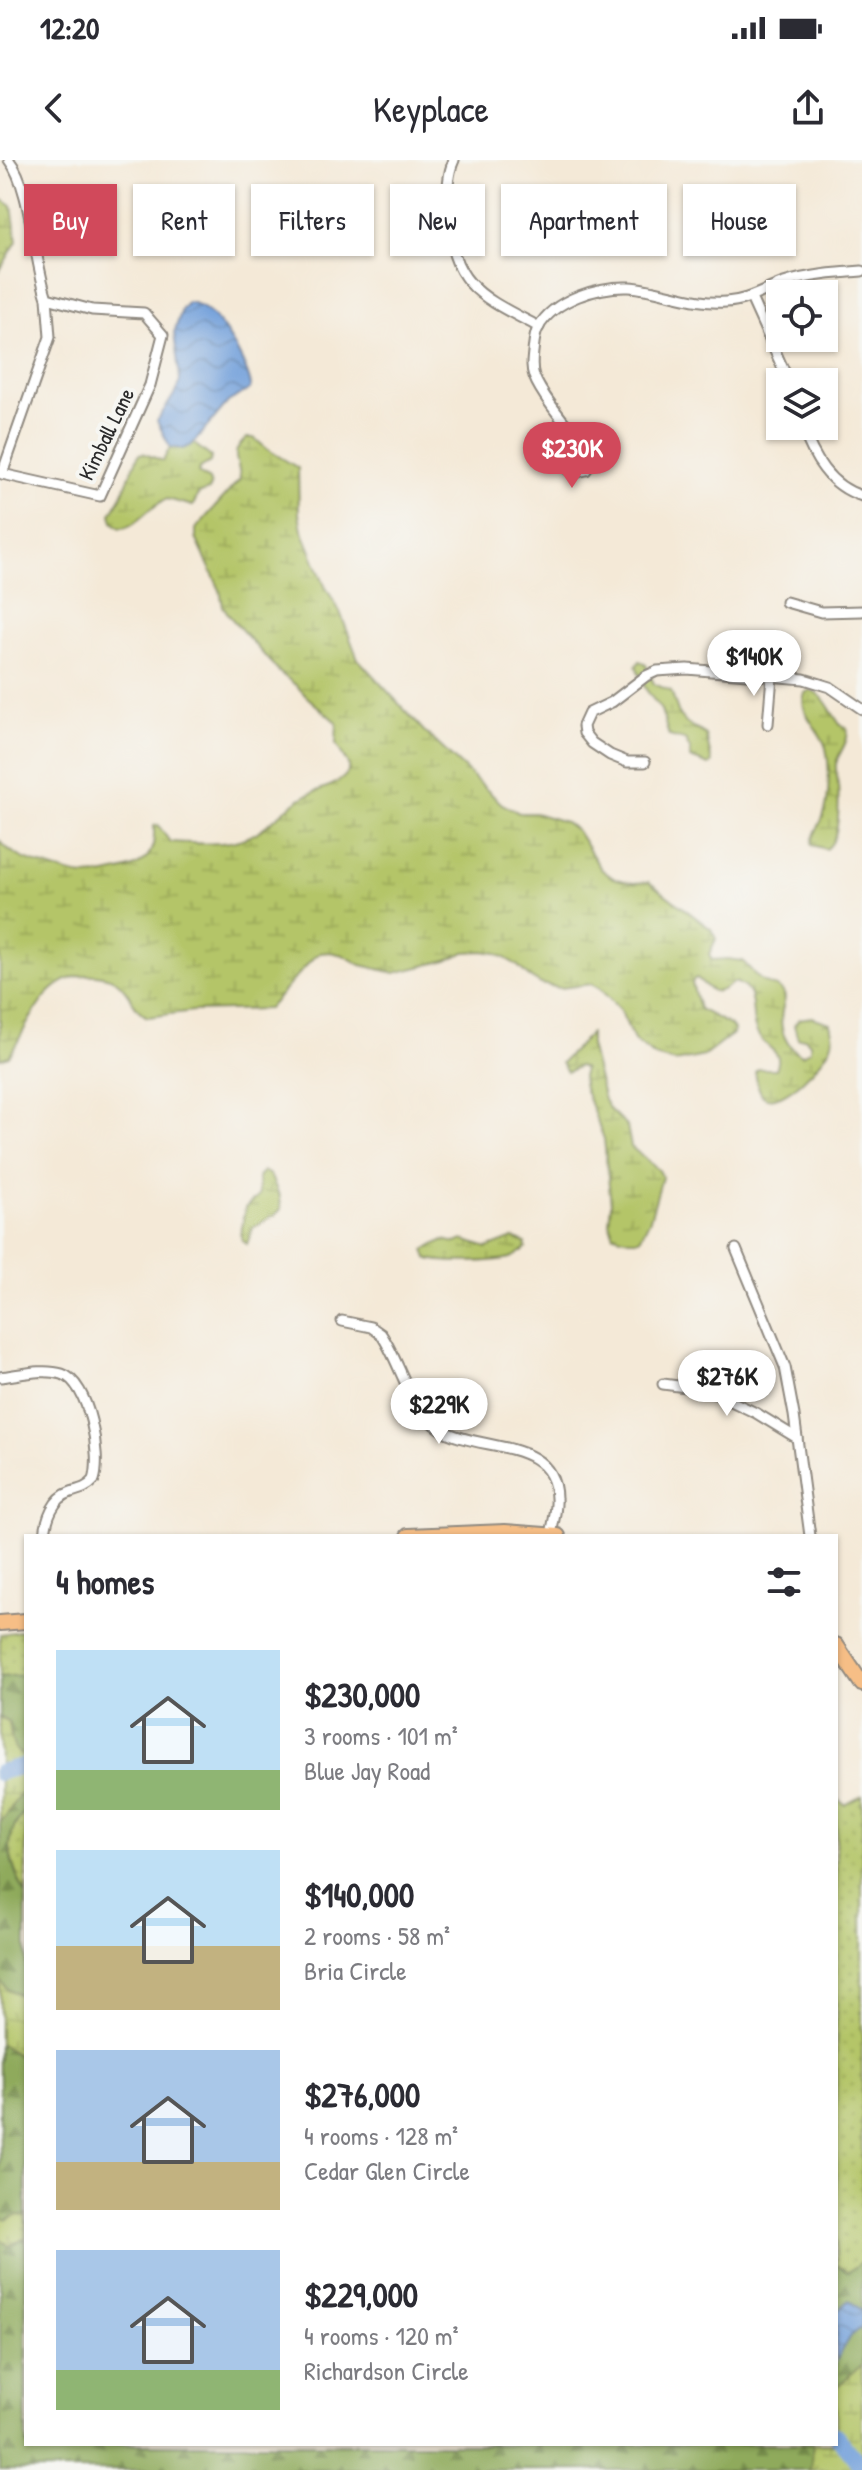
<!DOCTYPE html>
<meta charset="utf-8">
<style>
body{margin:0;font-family:"Patrick Hand",sans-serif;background:#f2f2f3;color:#2b2b33;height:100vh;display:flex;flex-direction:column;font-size:30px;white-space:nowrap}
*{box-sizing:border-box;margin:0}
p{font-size:26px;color:#7c7c81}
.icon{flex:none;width:44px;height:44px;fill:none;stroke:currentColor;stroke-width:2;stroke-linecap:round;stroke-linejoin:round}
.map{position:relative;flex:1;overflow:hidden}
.details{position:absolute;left:24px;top:1374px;width:814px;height:912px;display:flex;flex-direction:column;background:#fff;border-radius:0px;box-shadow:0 2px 6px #0004}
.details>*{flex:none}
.top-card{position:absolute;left:24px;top:24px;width:814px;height:72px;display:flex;gap:16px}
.fabs{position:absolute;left:766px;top:120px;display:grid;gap:16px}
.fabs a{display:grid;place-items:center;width:72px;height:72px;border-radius:0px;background:#fff;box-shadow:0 2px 6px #0004;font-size:40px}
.price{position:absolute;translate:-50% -68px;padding:0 18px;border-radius:28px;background:#fff;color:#222;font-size:26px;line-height:52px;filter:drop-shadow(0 2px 4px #0008)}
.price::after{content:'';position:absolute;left:50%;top:48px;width:24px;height:18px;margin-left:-12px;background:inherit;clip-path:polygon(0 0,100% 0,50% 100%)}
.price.on{background:#d1495b;color:#fff}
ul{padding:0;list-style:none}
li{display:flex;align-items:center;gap:24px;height:200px;padding:0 32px}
li span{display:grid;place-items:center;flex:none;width:224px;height:160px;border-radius:0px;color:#555}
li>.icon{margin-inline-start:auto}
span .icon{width:96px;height:96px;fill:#fffc;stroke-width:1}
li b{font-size:34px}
h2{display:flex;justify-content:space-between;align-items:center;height:96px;padding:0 32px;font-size:34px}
.chip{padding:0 28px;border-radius:0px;background:#fff;box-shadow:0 2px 6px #0004;font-size:28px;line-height:72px}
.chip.on{background:#d1495b;color:#fff}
.status{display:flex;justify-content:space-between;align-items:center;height:56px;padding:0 40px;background:#fff;direction:ltr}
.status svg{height:22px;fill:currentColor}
header{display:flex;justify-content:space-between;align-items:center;height:104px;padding:0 32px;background:#fff;font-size:36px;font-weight:600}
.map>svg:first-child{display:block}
</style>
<div class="status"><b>12:20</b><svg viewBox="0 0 49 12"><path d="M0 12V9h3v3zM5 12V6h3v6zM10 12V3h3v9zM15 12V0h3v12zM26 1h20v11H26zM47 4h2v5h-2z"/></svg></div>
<header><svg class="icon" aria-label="back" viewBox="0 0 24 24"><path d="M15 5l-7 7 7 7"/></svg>Keyplace<svg class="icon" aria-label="share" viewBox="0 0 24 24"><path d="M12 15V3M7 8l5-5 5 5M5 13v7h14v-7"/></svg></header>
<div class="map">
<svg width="862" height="2310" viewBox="0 0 862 2310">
<defs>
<pattern id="green-dots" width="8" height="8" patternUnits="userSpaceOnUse" patternTransform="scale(2)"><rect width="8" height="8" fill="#b4c568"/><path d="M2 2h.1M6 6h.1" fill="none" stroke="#9ba95a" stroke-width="1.8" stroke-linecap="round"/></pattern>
<pattern id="forest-firs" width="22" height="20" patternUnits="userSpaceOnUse" patternTransform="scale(2)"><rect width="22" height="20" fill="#8faa5c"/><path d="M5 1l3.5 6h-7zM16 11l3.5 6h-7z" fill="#758b4c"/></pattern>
<pattern id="wetland-marsh" width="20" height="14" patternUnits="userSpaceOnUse" patternTransform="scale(2)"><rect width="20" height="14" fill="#b4c568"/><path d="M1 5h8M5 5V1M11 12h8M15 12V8" fill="none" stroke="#9ba95a"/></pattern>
<pattern id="water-waves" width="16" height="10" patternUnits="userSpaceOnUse" patternTransform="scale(2)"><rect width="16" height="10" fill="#719fda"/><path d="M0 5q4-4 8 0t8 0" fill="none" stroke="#5d82b1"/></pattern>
</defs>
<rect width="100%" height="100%" fill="#f6f6f2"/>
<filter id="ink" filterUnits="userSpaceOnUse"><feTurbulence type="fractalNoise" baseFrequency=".0125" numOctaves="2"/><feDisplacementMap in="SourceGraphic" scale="16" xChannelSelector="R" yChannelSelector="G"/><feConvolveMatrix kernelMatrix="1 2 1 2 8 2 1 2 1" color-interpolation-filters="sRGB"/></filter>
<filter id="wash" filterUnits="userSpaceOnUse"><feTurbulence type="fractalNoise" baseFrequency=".006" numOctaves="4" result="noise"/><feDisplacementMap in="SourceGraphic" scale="32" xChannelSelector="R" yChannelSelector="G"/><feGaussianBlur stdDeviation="1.8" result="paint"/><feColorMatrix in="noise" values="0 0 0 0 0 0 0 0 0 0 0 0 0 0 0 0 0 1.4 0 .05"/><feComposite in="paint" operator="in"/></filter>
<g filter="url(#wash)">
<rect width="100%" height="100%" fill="#f4e9d7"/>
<g fill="url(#green-dots)" stroke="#70784a" stroke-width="2">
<path d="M26 1470V1579H0V1474Z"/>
<path d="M862 1636V2310H753L836 2284 848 2112 836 2105V1638L845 1645Z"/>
<path d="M26 1651V1734C10 1706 0 1676 26 1651Z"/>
</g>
<path fill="url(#forest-firs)" stroke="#5d6a44" stroke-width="2" d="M26 1515V1651C0 1676 10 1706 26 1734V2284H836V2105L848 2112 862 2102V2310H0V1517Z"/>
<g fill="url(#wetland-marsh)" stroke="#70784a" stroke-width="2">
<path d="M0 38 12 46 17 81 0 110Z"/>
<path d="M247 278H254L267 289 298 308 299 354 302 370 325 426 340 452 358 499 424 571 502 644 519 653H535L565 662 577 671 601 709 613 718 633 723 649 722 711 769 716 779 709 794 712 800 727 799 742 801C750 807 756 819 765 823 771 826 779 826 783 832 787 838 783 845 782 851 779 869 785 887 802 895L810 890V883L805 878 798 879 794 865 799 859 812 857 830 863C831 869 834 875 832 882 829 898 781 950 763 936 758 931 756 918 755 912L759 909H776C784 892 769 890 760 878 745 858 763 831 734 822 715 837 713 833 697 818L694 819 692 823 699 849 730 865 734 870 733 874 704 896 675 902 655 896 634 880 620 850 599 828 591 824 560 828 541 824 528 816 517 805 496 793 483 791 465 792 447 800 395 813 361 805 343 795 330 792 320 793 313 798 268 849 193 851 148 857C134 852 130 830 116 821 108 816 95 814 86 815 42 819 30 864 9 896L0 899V681C14 697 29 701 48 707 76 716 85 719 115 712 130 709 143 706 151 691 155 683 154 675 154 666L158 665 170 682C198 683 231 688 256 673 273 662 287 646 305 636 320 628 338 627 348 612V604L336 584 337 563 306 536 297 526 280 513 231 458 223 446 220 430 196 378V369L200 364 240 319C240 299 227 295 247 278Z"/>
<path d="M193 283 211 297 210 302 200 308 198 313 209 320 211 326 209 330 198 334 193 346 167 339C148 346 138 367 120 368L113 362 111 354 121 337 139 294 143 293 163 301 170 287 183 289Z"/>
<path d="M640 501 646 505 654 524 671 531 679 554 686 563 706 575 712 603 709 605 690 598V589L685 580 669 576 661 550 645 528 636 506Z"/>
<path d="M810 530C831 537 831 562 847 568 850 582 839 591 836 604 835 610 838 617 838 623 839 640 841 681 826 689L812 685C813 673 819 667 823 657 830 640 830 606 826 588 822 570 796 553 805 533Z"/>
<path d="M590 874V885L604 940 610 950 627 966 631 987 659 1010 662 1017 650 1059 640 1079H629L614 1075 609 1062 611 1044 604 979 584 928 582 917 584 909 579 906 567 912 561 903Z"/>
<path d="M263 1011 270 1015 280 1037 281 1049 275 1055 253 1067 247 1084 243 1081 241 1074 245 1048 259 1035 258 1017Z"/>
<path d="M513 1078 525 1083 526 1088C521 1092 516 1096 510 1098 496 1102 440 1104 427 1098L424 1090 444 1080 456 1083 464 1080 487 1088Z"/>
<path d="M2 1558 8 1561C14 1577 8 1589 26 1597V1627C14 1637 12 1652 0 1662V1559Z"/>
<path d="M0 1821 8 1829 26 1838V1901L0 1883Z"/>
<path d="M17 2055 26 2056V2078L9 2086 0 2079V2057L6 2060Z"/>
<path d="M862 2205V2310H810L813 2284H836V2227Z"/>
</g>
<g fill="url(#water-waves)" stroke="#4e6582" stroke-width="2">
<path d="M188 142C216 145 245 199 251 225L250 229 228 242 192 285 183 289 170 287 157 261 177 230 180 220 174 173 182 149Z"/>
<path d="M849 2140 862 2151V2167L851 2176 836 2201V2148L839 2150Z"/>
</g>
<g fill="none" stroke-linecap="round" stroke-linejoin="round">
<g stroke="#719fda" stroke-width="16">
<path d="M0 1612 26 1605"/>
<path d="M836 2275 862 2307"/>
</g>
</g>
</g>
<g filter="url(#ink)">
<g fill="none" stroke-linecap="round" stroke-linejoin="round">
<g stroke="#908a81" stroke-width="13">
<g id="minor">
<path d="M9 0C31 27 34 102 47 138L92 150 144 153 163 175 150 225 100 336 2 314 50 177 47 138"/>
<path d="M454 0C446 17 448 37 448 55 451 126 482 137 539 167"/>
<path d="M751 138 789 222"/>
<path d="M802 266C813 297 829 326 862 336"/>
<path d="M580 281 564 296 566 308 573 313 586 310C591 304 591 298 587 291 573 273 541 236 534 216 531 208 532 201 533 192 534 184 534 176 538 168 554 139 599 126 629 127 662 129 693 145 726 142 747 141 764 130 784 123 809 115 835 113 862 111"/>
<path d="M786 442 821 452 862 451"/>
<path d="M768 564 772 516"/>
<path d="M645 602H627L610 595 592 583 584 573 583 566 589 553 612 542 646 516 657 511 687 509 804 519 830 527 862 549"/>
<path d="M736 1089 785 1207 794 1255 810 1376"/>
<path d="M342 1161 371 1167 381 1174C401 1203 408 1247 439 1268 477 1293 555 1276 556 1338 557 1350 553 1363 551 1375"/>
<path d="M0 1217C19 1215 43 1208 62 1214 89 1222 102 1296 94 1320 87 1328 81 1329 71 1332 53 1338 46 1359 45 1376"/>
<path d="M663 1224 708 1230 756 1253 797 1278"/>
</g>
</g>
<g stroke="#908a81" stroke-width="18">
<g id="primary">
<path d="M408 1376 505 1372 558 1376"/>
<path d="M0 1463 26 1461"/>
<path d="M836 1485 862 1524"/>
</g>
</g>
<use href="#minor" stroke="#fff" stroke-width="9"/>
<use href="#primary" stroke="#f6be86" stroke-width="14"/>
</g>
</g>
<g text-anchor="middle" stroke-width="8" stroke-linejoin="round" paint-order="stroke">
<g font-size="22" fill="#2b2b2b" stroke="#f6f6f2">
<text transform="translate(106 274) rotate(-64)" y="8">Kimball Lane</text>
</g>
</g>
</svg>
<div class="fabs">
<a><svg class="icon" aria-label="locate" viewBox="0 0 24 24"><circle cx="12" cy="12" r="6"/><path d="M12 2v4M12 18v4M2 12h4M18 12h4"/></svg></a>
<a><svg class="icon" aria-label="layers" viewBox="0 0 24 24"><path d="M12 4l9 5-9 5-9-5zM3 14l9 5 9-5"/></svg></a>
</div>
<b class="price on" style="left:572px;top:330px">$230K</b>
<b class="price" style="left:754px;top:538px">$140K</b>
<b class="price" style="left:727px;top:1258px">$276K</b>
<b class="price" style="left:439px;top:1286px">$229K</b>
<div class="top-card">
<a class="chip on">Buy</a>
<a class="chip">Rent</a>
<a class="chip">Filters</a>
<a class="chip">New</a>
<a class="chip">Apartment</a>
<a class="chip">House</a>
</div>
<section class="details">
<h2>4 homes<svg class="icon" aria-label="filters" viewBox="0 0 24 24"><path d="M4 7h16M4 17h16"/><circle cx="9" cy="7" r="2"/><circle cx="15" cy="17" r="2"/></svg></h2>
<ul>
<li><span style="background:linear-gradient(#bfe0f5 75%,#8fb573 0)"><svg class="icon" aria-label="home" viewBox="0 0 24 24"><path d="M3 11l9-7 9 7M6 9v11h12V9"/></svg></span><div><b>$230,000</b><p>3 rooms · 101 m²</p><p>Blue Jay Road</p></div></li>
<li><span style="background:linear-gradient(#bfe0f5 60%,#c2b280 0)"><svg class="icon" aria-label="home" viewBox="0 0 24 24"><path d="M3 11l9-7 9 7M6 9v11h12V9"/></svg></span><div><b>$140,000</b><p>2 rooms · 58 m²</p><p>Bria Circle</p></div></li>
<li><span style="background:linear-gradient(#a9c7e8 70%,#c2b280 0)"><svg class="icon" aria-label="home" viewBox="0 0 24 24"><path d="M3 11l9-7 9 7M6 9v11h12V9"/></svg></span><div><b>$276,000</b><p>4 rooms · 128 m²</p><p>Cedar Glen Circle</p></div></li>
<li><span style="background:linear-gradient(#a9c7e8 75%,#8fb573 0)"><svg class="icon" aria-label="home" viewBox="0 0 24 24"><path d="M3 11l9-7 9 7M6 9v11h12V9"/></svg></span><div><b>$229,000</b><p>4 rooms · 120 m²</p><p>Richardson Circle</p></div></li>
</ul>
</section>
</div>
